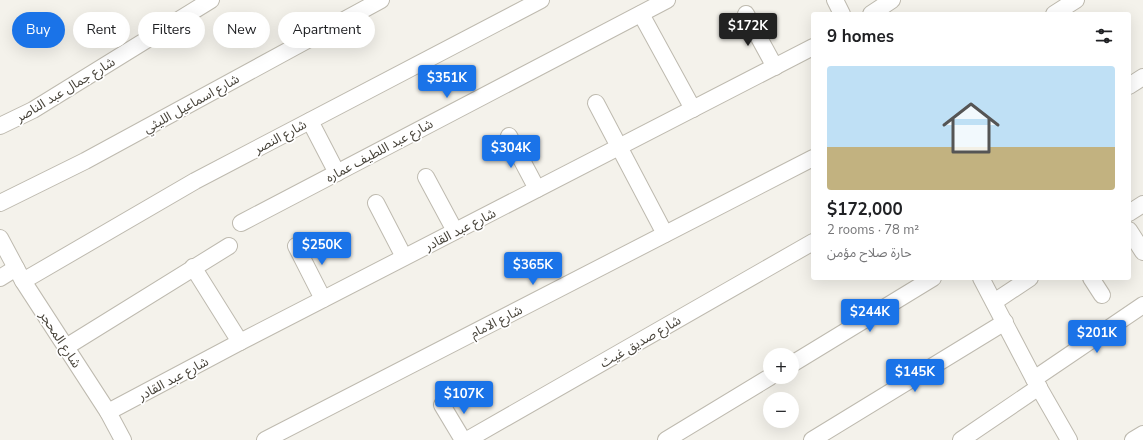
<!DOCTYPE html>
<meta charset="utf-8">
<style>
body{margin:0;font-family:"Nunito Sans","Noto Sans Arabic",sans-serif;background:#f2f2f2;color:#202124;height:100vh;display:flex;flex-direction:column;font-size:15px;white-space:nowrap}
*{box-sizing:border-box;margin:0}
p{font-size:13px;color:#757577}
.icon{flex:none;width:22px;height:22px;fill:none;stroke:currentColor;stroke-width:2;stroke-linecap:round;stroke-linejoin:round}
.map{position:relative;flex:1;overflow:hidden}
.panel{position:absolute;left:811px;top:12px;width:320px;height:268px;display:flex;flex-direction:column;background:#fff;border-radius:4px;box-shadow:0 4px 16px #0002}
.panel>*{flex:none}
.banner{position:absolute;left:12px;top:12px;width:380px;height:36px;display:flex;gap:8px}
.controls{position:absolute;left:763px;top:348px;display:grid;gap:8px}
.controls a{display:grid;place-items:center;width:36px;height:36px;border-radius:50%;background:#fff;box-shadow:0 4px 16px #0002;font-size:20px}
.price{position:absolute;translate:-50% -34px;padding:0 9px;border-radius:4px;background:#1a73e8;color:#fff;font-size:13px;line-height:26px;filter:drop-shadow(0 1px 2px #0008)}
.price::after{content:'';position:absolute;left:50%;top:24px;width:12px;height:9px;margin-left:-6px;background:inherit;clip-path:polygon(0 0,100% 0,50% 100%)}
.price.current{background:#222;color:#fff}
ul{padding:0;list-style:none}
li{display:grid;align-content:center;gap:8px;height:212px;padding:0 16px}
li+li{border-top:1px solid #e0e0e0}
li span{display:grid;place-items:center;height:124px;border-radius:4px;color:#555}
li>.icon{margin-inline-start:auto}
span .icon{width:72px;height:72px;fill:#fffc;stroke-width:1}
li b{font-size:17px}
h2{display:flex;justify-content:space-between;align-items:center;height:48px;padding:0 16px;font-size:17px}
.chip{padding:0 14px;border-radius:18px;background:#fff;box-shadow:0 4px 16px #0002;font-size:14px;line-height:36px}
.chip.current{background:#1a73e8;color:#fff}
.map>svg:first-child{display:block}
</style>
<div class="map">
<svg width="1143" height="440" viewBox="0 0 1143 440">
<rect width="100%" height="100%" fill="#f4f2eb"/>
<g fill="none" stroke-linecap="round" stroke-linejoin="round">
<g stroke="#bebaaf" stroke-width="18">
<g id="street">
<path d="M835 0 842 14"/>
<path d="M641 14 693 109"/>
<path d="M746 14 775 67"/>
<path d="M871 14 892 0"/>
<path d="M1054 14 1076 0"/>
<path d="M1129 86 1143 77"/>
<path d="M596 103 665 234"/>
<path d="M310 121 337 173"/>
<path d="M0 126 33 110 211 0"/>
<path d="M509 136 537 189"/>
<path d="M426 177 455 231"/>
<path d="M0 203 85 161 381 0"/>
<path d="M376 203 404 257"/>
<path d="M1129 213 1143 204"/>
<path d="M241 223 667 0"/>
<path d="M1129 230 1143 252"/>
<path d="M0 238 23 281 108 412 123 440"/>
<path d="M296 246 323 299"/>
<path d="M193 267 240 342"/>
<path d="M0 278 16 268"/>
<path d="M981 278 1034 379 1069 440"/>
<path d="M1091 278 1102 295"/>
<path d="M23 281 195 181 541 0"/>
<path d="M994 302 1030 278"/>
<path d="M66 347 229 246"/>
<path d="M792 364 933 278"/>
<path d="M1034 379 1143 305"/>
<path d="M442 405 463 440"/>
<path d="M108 412 240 342 813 47"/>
<path d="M265 440 813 158"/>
<path d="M467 440 813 242"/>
<path d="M666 440 770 377"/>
<path d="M812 440 1005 322"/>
<path d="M961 440 1039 387"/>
<path d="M1133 440 1143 434"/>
</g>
</g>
<use href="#street" stroke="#fff" stroke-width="16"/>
</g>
<g text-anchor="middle" stroke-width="3.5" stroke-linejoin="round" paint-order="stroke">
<g font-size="13" fill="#47433a" stroke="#fff">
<text transform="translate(65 89) rotate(-31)" y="5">شارع جمال عبد الناصر</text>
<text transform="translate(191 103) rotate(-29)" y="5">شارع اسماعيل الليثي</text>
<text transform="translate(280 136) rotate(-28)" y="5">شارع النصر</text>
<text transform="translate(379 150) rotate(-28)" y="5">شارع عبد اللطيف عماره</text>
<text transform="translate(460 229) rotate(-27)" y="5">شارع عبد القادر</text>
<text transform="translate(496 321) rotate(-27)" y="5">شارع الامام</text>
<text transform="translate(61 339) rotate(57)" y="5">شارع المحجر</text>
<text transform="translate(640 341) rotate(-30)" y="5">شارع صديق غيث</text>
<text transform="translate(173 378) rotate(-28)" y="5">شارع عبد القادر</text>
</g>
</g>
</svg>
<div class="controls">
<a>+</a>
<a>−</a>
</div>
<b class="price current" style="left:748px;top:47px">$172K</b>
<b class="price" style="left:447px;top:99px">$351K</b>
<b class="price" style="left:511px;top:169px">$304K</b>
<b class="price" style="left:322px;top:266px">$250K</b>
<b class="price" style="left:533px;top:286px">$365K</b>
<b class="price" style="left:870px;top:333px">$244K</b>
<b class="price" style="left:1097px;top:354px">$201K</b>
<b class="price" style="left:915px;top:393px">$145K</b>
<b class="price" style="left:464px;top:415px">$107K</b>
<div class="banner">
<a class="chip current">Buy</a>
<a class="chip">Rent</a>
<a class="chip">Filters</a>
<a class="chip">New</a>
<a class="chip">Apartment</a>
</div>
<section class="panel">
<h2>9 homes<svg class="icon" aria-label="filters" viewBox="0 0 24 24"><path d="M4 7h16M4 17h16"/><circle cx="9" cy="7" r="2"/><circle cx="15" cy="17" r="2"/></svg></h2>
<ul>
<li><span style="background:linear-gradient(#bfe0f5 65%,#c2b280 0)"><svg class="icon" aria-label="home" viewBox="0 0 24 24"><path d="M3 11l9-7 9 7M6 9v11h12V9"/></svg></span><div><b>$172,000</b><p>2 rooms · 78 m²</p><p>حارة صلاح مؤمن</p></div></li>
</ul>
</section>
</div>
